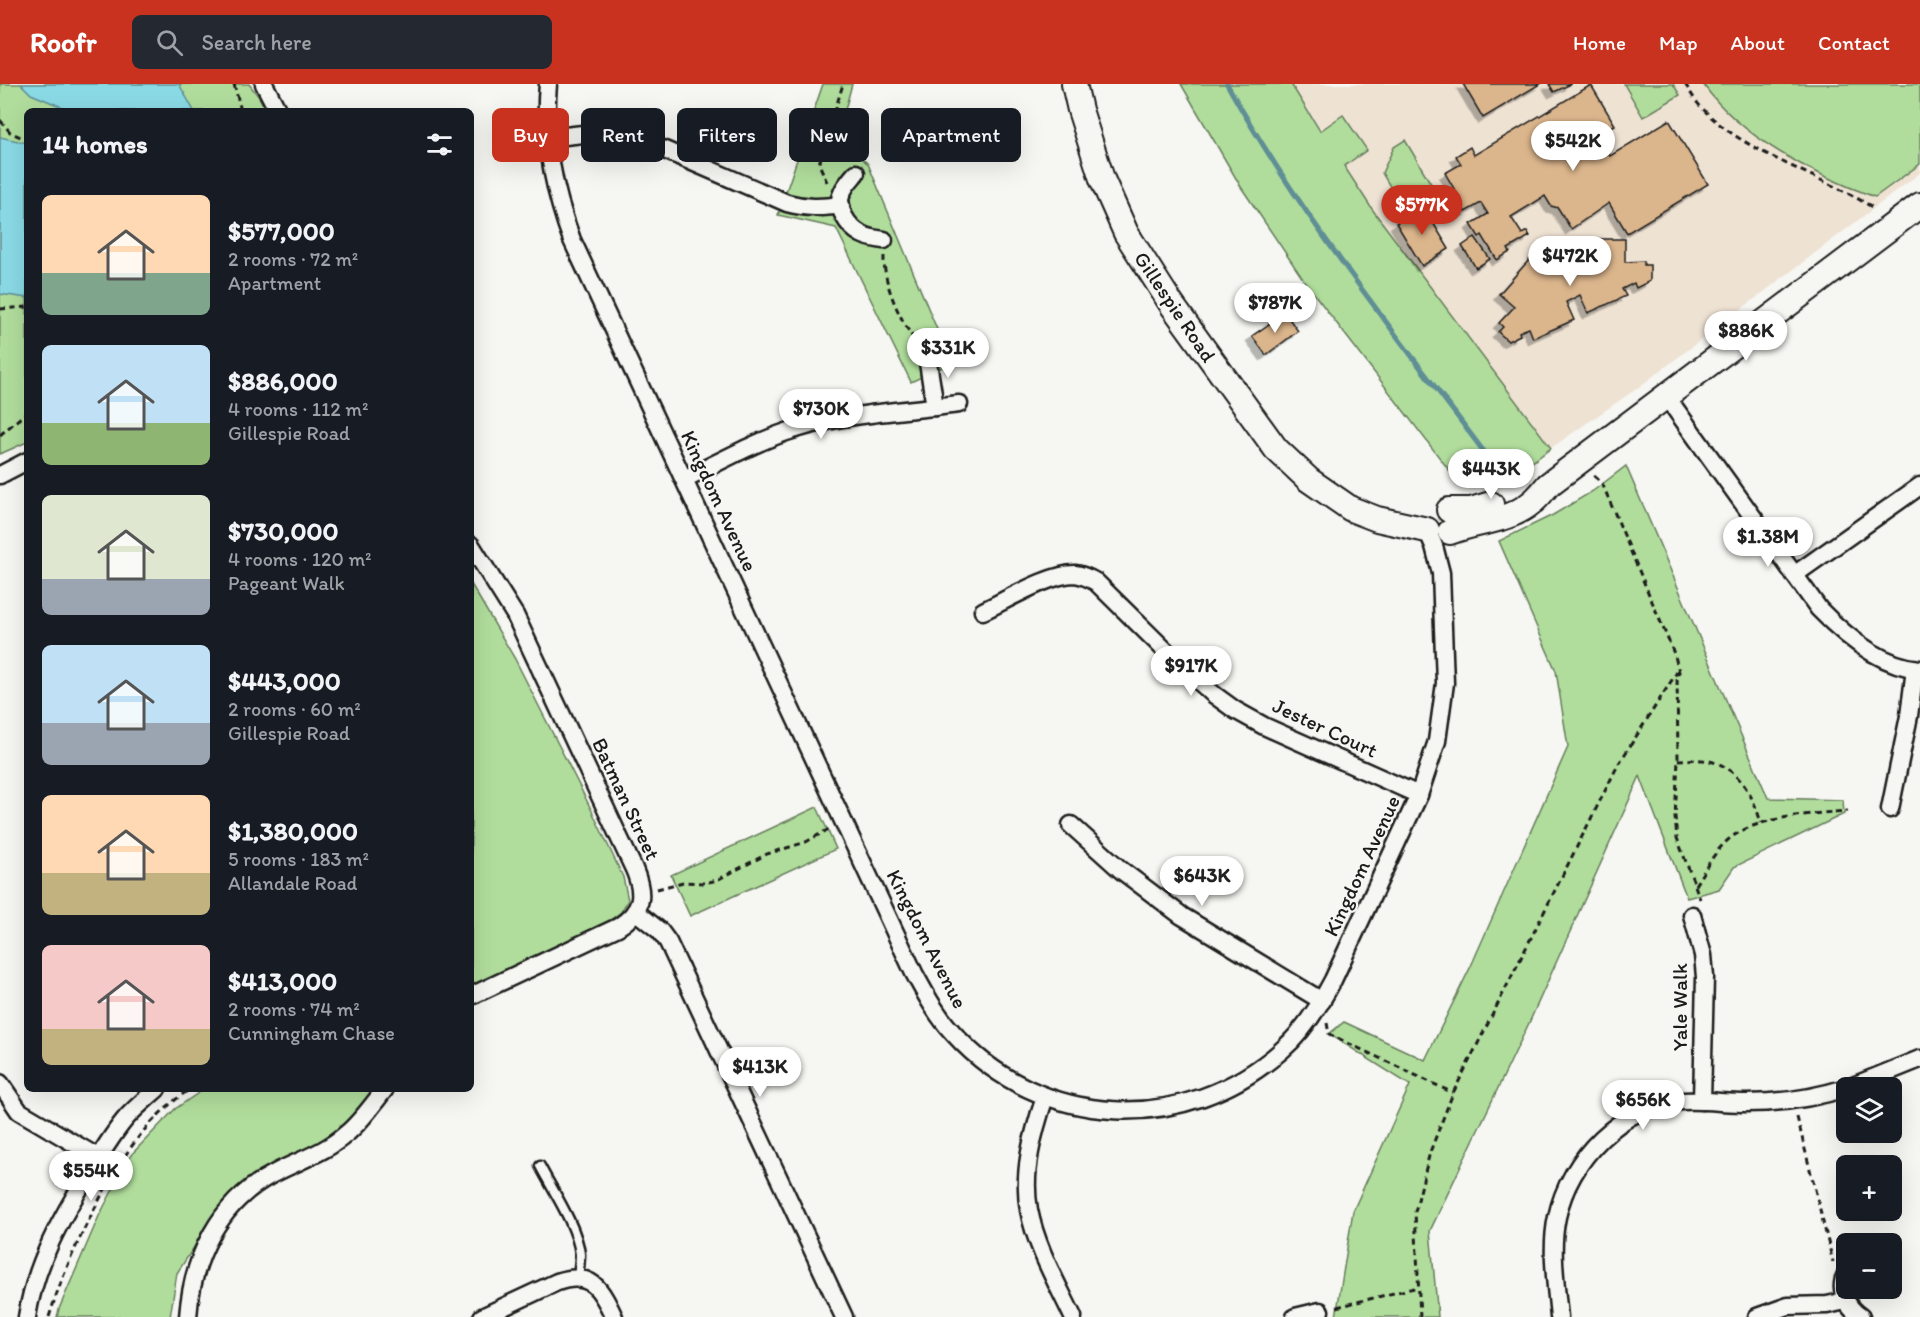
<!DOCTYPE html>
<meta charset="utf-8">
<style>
body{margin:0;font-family:Itim,sans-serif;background:#242831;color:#f1f3f6;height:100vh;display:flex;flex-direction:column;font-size:22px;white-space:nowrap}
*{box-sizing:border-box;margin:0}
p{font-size:20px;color:#9ea1a6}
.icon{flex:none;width:33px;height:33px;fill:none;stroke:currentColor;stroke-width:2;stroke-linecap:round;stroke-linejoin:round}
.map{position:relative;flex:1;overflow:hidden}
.side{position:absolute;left:24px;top:24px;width:450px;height:984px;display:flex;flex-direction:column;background:#171b24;border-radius:9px;box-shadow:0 6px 24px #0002}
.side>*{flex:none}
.guide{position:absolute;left:492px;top:24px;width:570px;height:54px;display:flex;gap:12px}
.fabs{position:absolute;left:1836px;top:993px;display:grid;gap:12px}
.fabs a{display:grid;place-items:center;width:66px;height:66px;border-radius:9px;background:#171b24;box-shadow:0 6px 24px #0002;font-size:30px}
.price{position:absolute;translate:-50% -51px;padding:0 14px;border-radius:21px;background:#fff;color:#222;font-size:20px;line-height:39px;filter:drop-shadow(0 2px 3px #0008)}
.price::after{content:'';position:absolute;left:50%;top:36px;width:18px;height:14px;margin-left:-9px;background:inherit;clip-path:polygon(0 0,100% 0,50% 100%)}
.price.active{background:#c8321e;color:#fff}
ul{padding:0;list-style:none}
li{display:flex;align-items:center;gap:18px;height:150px;padding:0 18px}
li span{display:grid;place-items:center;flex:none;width:168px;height:120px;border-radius:9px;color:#555}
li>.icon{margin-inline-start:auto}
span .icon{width:72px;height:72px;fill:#fffc;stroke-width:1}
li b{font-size:26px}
h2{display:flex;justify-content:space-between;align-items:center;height:72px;padding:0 18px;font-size:26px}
.pill{padding:0 21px;border-radius:9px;background:#171b24;box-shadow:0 6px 24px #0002;font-size:21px;line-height:54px}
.pill.active{background:#c8321e;color:#fff}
header{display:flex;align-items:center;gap:36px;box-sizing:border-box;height:84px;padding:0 30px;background:#c8321e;color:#fff}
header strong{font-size:28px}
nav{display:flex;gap:33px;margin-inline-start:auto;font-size:21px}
.search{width:420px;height:54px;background:#242831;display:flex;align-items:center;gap:15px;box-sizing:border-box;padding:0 21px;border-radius:9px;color:#9ea1a6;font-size:22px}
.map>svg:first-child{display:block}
</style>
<header>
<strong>Roofr</strong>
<div class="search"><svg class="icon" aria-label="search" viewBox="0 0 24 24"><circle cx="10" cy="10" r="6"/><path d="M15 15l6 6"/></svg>Search here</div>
<nav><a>Home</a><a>Map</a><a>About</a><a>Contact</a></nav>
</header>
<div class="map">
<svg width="1920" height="1233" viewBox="0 0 1920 1233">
<defs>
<filter id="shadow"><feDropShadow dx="-5.5" dy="5.5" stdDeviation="0" flood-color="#0004"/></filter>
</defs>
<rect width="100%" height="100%" fill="#f6f6f2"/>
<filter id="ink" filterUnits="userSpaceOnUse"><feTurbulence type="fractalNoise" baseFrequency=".0167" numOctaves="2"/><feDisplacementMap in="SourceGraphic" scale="12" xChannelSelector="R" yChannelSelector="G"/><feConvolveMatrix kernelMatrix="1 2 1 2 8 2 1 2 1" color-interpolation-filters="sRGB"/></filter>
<g filter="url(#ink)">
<path fill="#eee2d3" d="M1291 0H1920V89L1639 303 1551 364 1372 125Z"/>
<g fill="#b0dd9c" stroke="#667c5c" stroke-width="1.5">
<path d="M0 0H249L259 13 266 27H27V358L0 370Z"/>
<path d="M823 0H852L838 52 868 80 951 279 911 298 836 144 778 131Z"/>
<path d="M1181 0H1291L1320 47 1343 31 1367 66 1344 82 1372 125 1551 364 1523 385 1499 396 1473 402 1455 394 1305 198 1241 103Z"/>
<path d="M1624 0H1673L1680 11 1643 33Z"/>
<path d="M1703 0H1920V80L1875 113C1814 91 1741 54 1703 0Z"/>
<path d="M1405 56 1440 115 1407 131 1382 89 1394 63Z"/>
<path d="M1626 382 1768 714 1843 716 1844 730 1734 783 1719 805 1687 814 1640 692 1529 939 1430 1147 1438 1233H1336L1353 1127 1410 1001 1329 950 1344 938 1425 976 1471 882 1568 663 1556 587 1499 457 1553 431 1593 407Z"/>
<path d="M471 500 515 575 591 725 623 793 628 816 621 828 610 836 471 904Z"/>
<path d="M817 723 836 765 690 832 671 791Z"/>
<path d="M204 1005H375L343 1043 330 1054 217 1128 177 1189 170 1233H57L59 1225 99 1132 131 1071 175 1025Z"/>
</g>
<g fill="#8adae6" stroke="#5e8e95" stroke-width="1.5">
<path d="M21 0H179L194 27H72L31 10Z"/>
<path d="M0 53 27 59V214L0 210Z"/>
</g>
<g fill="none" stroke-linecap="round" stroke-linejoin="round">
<path stroke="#5e8e95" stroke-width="5" d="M1227 0C1302 135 1401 256 1493 380"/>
</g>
<g fill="#dbb58c" stroke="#1c1c1c" stroke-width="1.5" filter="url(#shadow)">
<path d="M1463 0H1540L1483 34Z"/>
<path d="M1549 0H1571L1554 8Z"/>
<path d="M1591 1 1615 41 1598 51 1596 49 1610 72 1669 36 1708 100 1627 149 1609 119 1571 145 1558 124 1551 122 1545 112 1511 133 1522 150 1527 147 1530 152 1508 165 1510 168 1497 176 1482 151 1479 153 1471 140 1488 130 1481 119 1465 128 1458 116 1460 115 1445 89 1461 80 1456 72 1470 63 1474 71Z"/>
<path d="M1423 122 1449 165 1422 182 1396 139Z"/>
<path d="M1475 153 1490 175 1476 184 1462 162Z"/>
<path d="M1577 155H1625V178L1644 177V181H1650V197L1636 204 1634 199 1622 205 1626 212 1588 229 1580 211 1566 218 1574 236 1533 254 1529 244 1519 248 1520 251 1508 257 1498 248 1503 243 1499 239 1514 223 1499 210 1529 176 1544 189 1556 175H1577Z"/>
<path d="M1285 229 1298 247 1266 271 1252 252Z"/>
</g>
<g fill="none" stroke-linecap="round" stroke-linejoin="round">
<g stroke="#1c1c1c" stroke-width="13">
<path id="lane" d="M540 1082C553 1107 577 1142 580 1170 580 1177 579 1186 578 1194"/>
</g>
<g stroke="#1c1c1c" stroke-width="21">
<g id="street">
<path d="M264 0 278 27"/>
<path d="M548 0C543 55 553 105 572 156L914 889C926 911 937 932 954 950 1041 1046 1186 1052 1282 966 1304 947 1320 921 1333 896L1419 711 1437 657 1445 599 1441 489 1434 462 1428 448"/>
<path d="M547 54 583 50 611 51 637 56 660 64 787 119C806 124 821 124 841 121"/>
<path d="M856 89C851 95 845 101 842 109 835 123 848 143 861 150 868 154 877 155 884 156"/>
<path d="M927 272 935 323"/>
<path d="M1666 312 1819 525C1845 552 1881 582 1920 585"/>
<path d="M0 391 27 377"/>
<path d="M684 395C720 378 758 356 796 345 848 329 906 327 959 320"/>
<path d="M471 461 515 531 634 785C645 811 643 827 618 843L471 912"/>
<path d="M1794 491 1920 402"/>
<path d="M983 527C1007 516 1049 490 1075 490 1083 491 1089 494 1096 498L1171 572 1213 610 1235 626 1264 642 1419 711"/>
<path d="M1890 725 1909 632 1915 585"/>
<path d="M1071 741 1121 786 1182 832 1322 917"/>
<path d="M635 827 660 847 668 858 844 1233"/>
<path d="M1692 831 1703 871 1705 893 1702 1017"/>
<path d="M0 999 19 1027 99 1074"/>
<path d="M1848 1004 1920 975"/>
<path d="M1045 1013C1033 1049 1022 1088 1029 1126 1036 1163 1057 1199 1073 1233"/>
<path d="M1846 1190C1838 1206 1846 1223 1861 1233"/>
<path d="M27 1233C35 1180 62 1132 91 1086 102 1068 113 1049 127 1033 136 1023 147 1014 157 1005"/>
<path d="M188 1233C192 1174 219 1118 273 1090 297 1077 325 1069 346 1050 361 1038 373 1020 385 1005"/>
<path d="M482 1233 557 1198C591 1186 601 1205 614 1233"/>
<path d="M1295 1233 1320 1227"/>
<path d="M1559 1233C1556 1200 1550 1165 1557 1133 1569 1075 1622 1020 1683 1017 1705 1016 1726 1019 1747 1019 1782 1019 1814 1014 1846 1004"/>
<path d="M1757 1233 1788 1222 1827 1221 1846 1217"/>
</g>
</g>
<g stroke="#1c1c1c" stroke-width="28">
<g id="secondary">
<path d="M1074 0 1080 26 1102 95 1126 149 1172 221 1276 365 1309 396 1351 425 1377 435 1427 446"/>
<path d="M1449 426H1471L1491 420"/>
<path d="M1450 448C1477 437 1508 438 1531 419 1538 414 1543 407 1548 401L1920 121"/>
</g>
</g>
<g stroke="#1c1c1c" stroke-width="3" stroke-dasharray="6 4.5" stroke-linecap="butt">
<path d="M234 0 241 27"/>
<path d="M1685 0C1691 9 1696 19 1704 26 1747 71 1823 91 1875 125"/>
<path d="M0 36 10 48 27 56"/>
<path d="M827 98 819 80 843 0"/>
<path d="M884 172C883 200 901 239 918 260"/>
<path d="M0 225 27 223"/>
<path d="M0 351 27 328"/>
<path d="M1594 392 1602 399 1675 572 1680 592 1677 588 1678 676 1675 733 1677 754 1700 815"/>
<path d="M1678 676C1686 676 1695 675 1703 676 1736 679 1753 710 1761 739"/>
<path d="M1695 801C1705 786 1714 768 1728 756 1756 732 1812 730 1848 727"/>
<path d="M657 805 683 798 705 799 717 796 767 770 806 758 829 745"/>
<path d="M1327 939 1329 950 1453 1009"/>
<path d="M1797 1033 1833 1178"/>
<path d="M1337 1223 1418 1203"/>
<path d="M49 1233C62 1192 76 1160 96 1122 120 1075 146 1035 190 1005"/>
<path d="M1420 1233 1415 1128 1430 1068 1453 1009 1618 681 1677 588"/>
</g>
<use href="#lane" stroke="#f6f6f2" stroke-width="8"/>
<use href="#street" stroke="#f6f6f2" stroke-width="16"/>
<use href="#secondary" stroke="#f6f6f2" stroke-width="24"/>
</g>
</g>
<g text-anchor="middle" stroke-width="4.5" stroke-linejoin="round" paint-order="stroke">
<g font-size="21" fill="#1c1c1c" stroke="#f6f6f2">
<text transform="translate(1175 223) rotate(56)" y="7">Gillespie Road</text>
<text transform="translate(719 417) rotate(65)" y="7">Kingdom Avenue</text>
<text transform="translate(1325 644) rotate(25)" y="7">Jester Court</text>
<text transform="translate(626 715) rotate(65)" y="7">Batman Street</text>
<text transform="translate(1362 782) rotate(-65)" y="7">Kingdom Avenue</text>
<text transform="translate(927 855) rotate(63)" y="7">Kingdom Avenue</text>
<text transform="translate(1680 923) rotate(-90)" y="7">Yale Walk</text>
</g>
</g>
</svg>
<div class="fabs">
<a><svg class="icon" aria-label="layers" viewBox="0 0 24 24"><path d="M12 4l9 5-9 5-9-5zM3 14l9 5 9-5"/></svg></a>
<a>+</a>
<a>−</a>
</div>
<b class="price" style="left:1573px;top:88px">$542K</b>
<b class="price active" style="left:1422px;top:152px">$577K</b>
<b class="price" style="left:1570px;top:203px">$472K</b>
<b class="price" style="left:1275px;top:250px">$787K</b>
<b class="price" style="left:1746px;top:278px">$886K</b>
<b class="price" style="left:948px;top:295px">$331K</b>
<b class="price" style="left:821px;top:356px">$730K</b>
<b class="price" style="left:1491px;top:416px">$443K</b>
<b class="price" style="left:1768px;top:484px">$1.38M</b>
<b class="price" style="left:1191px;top:613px">$917K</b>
<b class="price" style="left:1202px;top:823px">$643K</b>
<b class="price" style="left:760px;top:1014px">$413K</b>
<b class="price" style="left:1643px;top:1047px">$656K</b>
<b class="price" style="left:91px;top:1118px">$554K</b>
<div class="guide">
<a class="pill active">Buy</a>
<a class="pill">Rent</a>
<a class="pill">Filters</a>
<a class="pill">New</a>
<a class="pill">Apartment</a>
</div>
<section class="side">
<h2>14 homes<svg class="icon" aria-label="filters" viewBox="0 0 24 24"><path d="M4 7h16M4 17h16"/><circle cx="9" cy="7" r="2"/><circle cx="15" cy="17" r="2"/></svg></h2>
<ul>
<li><span style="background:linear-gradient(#ffd9b3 65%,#7fa58c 0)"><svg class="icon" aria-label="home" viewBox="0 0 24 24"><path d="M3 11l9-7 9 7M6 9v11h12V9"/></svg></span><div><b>$577,000</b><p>2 rooms · 72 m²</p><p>Apartment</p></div></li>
<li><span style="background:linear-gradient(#bfe0f5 65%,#8fb573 0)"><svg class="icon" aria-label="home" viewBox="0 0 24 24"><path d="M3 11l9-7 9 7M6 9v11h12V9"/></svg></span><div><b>$886,000</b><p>4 rooms · 112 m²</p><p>Gillespie Road</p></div></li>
<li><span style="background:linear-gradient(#dfe7d0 70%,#9aa5b1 0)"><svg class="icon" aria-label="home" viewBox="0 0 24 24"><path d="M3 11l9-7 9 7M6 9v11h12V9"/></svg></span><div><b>$730,000</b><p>4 rooms · 120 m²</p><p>Pageant Walk</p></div></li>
<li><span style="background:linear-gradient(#bfe0f5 65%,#9aa5b1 0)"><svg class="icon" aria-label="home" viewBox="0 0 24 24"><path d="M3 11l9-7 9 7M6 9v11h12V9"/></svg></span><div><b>$443,000</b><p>2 rooms · 60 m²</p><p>Gillespie Road</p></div></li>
<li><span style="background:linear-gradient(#ffd9b3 65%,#c2b280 0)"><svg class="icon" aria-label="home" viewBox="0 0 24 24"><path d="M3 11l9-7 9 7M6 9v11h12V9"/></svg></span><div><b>$1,380,000</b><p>5 rooms · 183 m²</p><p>Allandale Road</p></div></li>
<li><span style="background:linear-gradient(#f6c9c9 70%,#c2b280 0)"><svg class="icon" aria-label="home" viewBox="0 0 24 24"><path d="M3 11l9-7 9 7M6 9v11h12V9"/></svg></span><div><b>$413,000</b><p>2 rooms · 74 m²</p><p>Cunningham Chase</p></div></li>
</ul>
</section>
</div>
